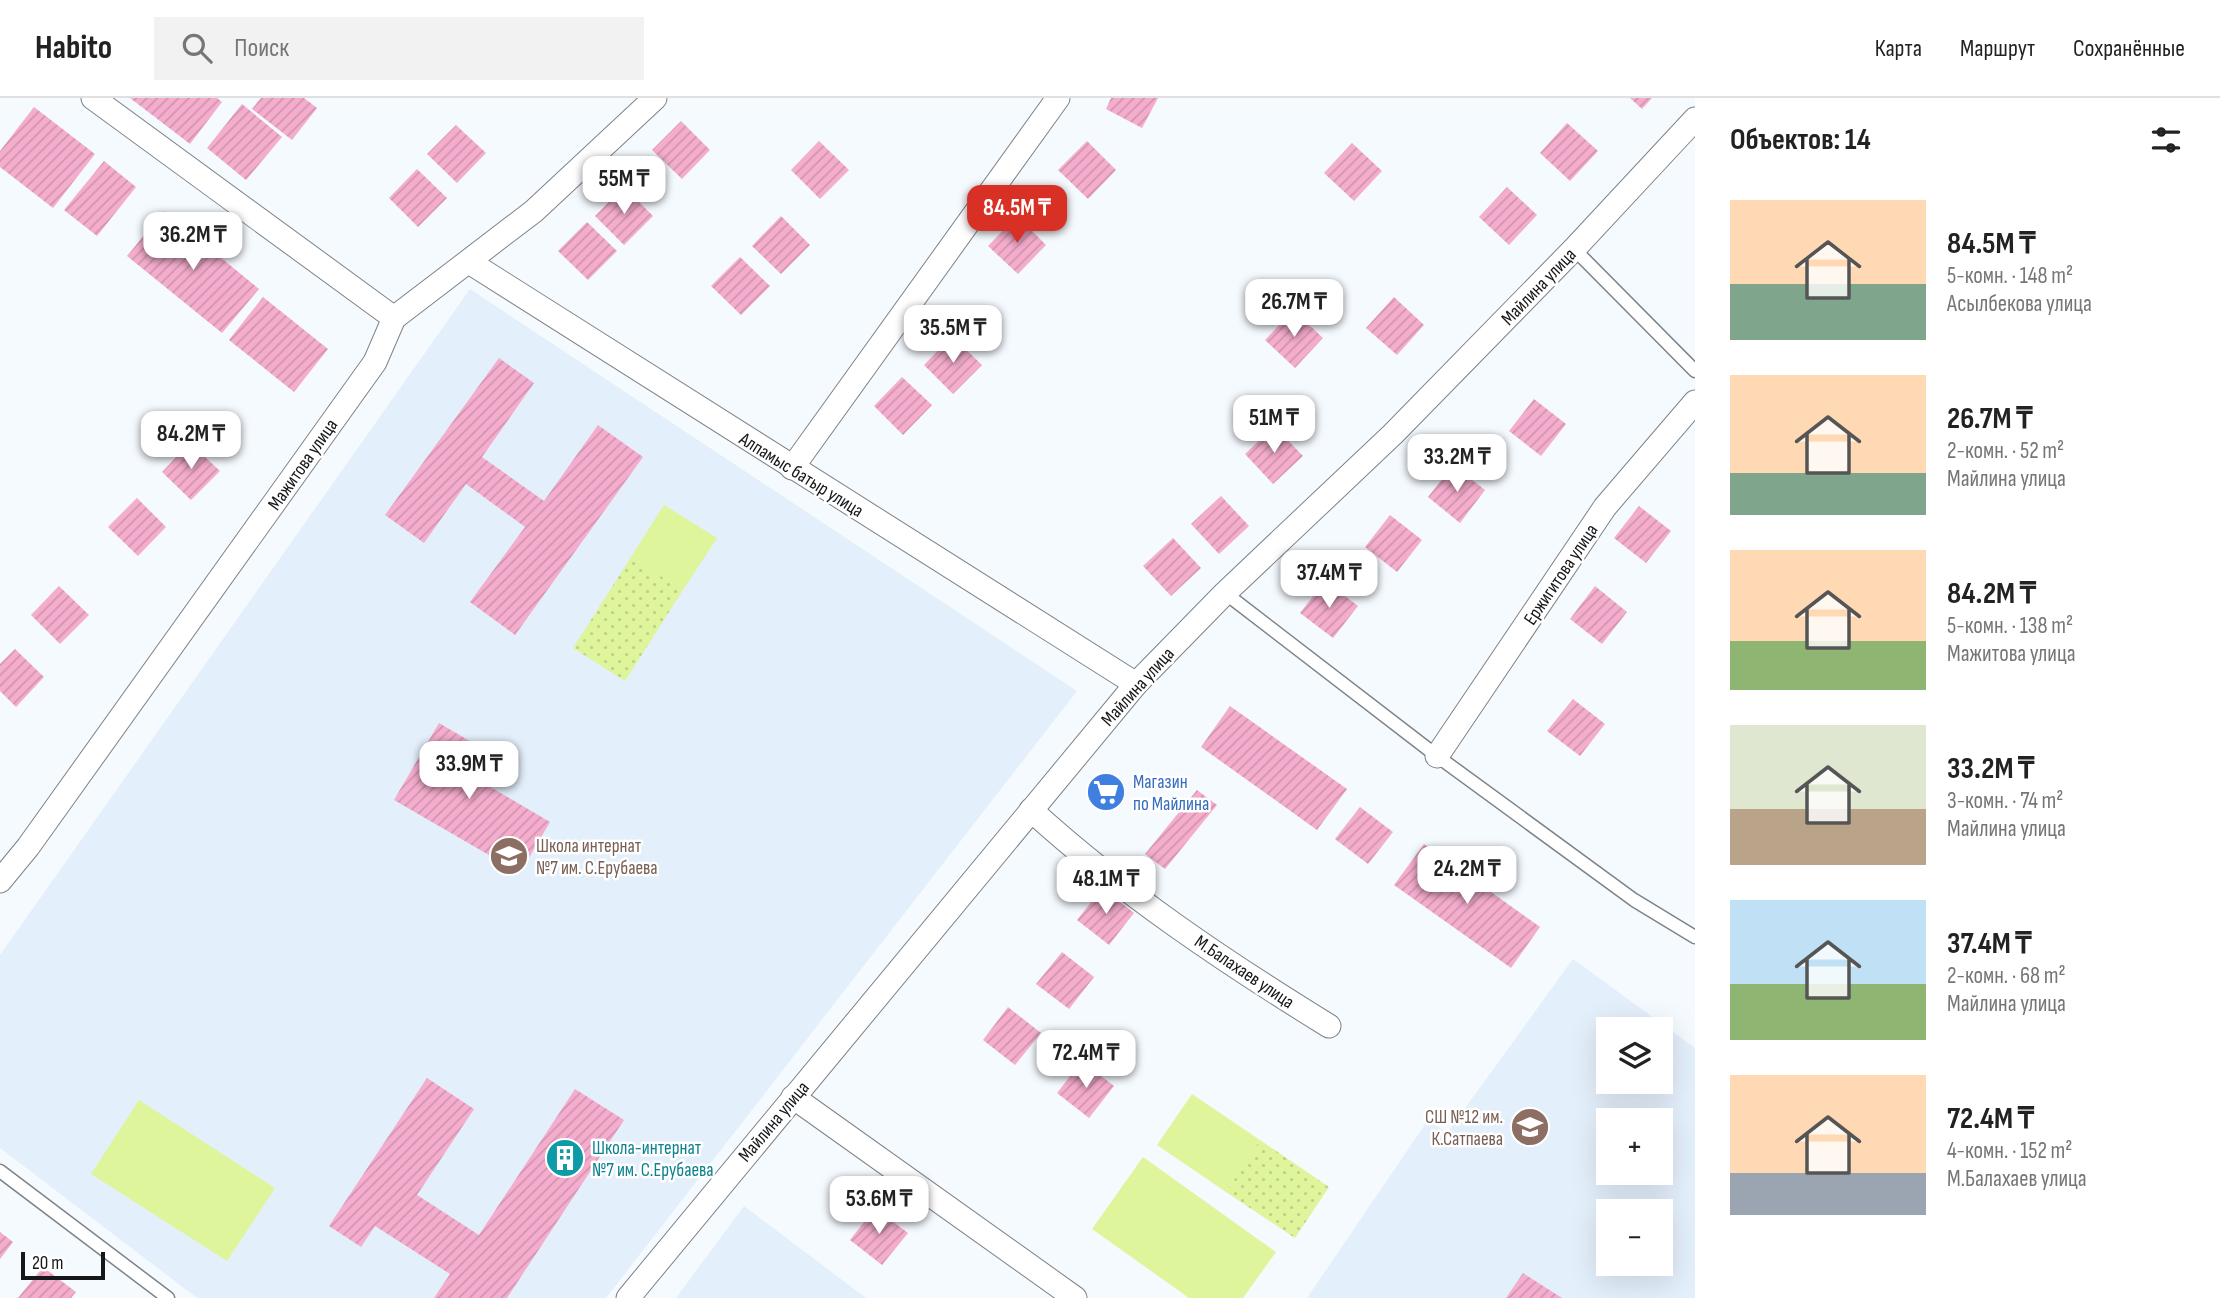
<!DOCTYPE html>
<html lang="ru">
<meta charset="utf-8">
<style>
body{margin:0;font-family:"Sofia Sans Condensed",sans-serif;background:#f2f2f2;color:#222;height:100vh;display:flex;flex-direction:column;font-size:26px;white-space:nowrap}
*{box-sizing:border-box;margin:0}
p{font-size:23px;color:#767676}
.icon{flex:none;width:38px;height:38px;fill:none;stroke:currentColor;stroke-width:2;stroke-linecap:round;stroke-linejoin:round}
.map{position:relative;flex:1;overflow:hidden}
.drawer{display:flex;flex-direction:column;background:#fff;width:525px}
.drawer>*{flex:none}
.buttons{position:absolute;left:1596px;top:919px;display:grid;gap:14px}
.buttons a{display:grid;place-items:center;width:77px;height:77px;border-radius:0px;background:#fff;box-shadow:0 7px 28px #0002;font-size:35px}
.scale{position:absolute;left:21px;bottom:18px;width:84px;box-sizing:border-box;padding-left:7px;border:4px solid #151719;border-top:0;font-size:19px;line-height:24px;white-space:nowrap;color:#151719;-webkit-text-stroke:5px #fff;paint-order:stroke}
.price{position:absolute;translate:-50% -60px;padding:0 16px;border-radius:14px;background:#fff;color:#222;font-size:23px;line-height:46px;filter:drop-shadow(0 2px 4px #0008)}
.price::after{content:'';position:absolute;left:50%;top:42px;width:21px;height:16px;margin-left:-10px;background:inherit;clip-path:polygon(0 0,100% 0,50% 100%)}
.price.selected{background:#d93025;color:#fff}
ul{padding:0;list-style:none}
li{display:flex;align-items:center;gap:21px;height:175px;padding:0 35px}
li span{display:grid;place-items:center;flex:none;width:196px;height:140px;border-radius:0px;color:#555}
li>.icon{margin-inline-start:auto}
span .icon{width:84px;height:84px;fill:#fffc;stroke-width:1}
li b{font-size:30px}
h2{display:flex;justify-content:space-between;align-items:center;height:84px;padding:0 35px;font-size:30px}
header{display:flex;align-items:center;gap:42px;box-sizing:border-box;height:98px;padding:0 35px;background:#fff;border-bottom:2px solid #e0e0e0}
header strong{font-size:33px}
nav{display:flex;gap:38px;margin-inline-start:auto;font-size:24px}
.search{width:490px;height:63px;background:#f2f2f2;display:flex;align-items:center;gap:18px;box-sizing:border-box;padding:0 24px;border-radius:0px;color:#767676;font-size:26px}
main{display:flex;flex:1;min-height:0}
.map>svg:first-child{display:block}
</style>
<header>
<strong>Habito</strong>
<div class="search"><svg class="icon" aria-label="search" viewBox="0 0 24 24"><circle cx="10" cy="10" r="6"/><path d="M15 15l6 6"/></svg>Поиск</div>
<nav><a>Карта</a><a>Маршрут</a><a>Сохранённые</a></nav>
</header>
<main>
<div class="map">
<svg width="1695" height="1200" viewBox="0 0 1695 1200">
<defs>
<pattern id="park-dots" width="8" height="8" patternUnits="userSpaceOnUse" patternTransform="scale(1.75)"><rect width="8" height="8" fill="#def59b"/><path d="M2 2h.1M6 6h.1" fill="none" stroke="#bed185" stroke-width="1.8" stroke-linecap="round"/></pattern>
<pattern id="building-hatch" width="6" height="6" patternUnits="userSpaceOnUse" patternTransform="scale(1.75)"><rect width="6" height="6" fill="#f5adcd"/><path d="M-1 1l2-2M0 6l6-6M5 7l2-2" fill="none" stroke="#d194af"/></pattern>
</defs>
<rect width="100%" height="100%" fill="#f5faff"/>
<g fill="#e3effb" fill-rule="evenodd">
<path d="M470 191 1077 593 606 1200H197L0 1050V857Z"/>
<path d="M1573 861 1695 950V1200H1307L1428 1022 1447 1035ZM1608 931H1661V984H1608ZM1608 1022H1661V1074H1608ZM1608 1113H1661V1166H1608Z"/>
<path d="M744 1108 866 1200H676Z"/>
</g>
<g fill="url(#park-dots)">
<path d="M631 459 683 492 625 583 573 550Z"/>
<path d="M1260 1042 1329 1089 1295 1140 1226 1094Z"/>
</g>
<g fill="#def59b">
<path d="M664 407 717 440 683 492 631 459Z"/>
<path d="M1192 996 1260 1042 1226 1094 1157 1047Z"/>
<path d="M139 1002 275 1090 227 1163 91 1076Z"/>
<path d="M1143 1059 1276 1154 1243 1200H1189L1092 1131Z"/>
</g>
<g fill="url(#building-hatch)">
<path d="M130 0H217L222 4 190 46Z"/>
<path d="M261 0H304L317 10 292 42 252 11Z"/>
<path d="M1111 0H1158L1142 30 1106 11Z"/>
<path d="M1630 0H1652L1642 11Z"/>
<path d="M242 6 282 39 246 82 207 50Z"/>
<path d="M34 9 95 56 53 110 0 69V53Z"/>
<path d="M681 23 710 52 682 81 652 52Z"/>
<path d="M1567 25 1598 53 1570 83 1540 55Z"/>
<path d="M456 27 486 55 457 85 427 56Z"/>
<path d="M819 43 849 72 820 101 791 72Z"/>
<path d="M1087 43 1116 72 1088 101 1058 72Z"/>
<path d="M1352 45 1382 73 1354 103 1324 75Z"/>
<path d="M104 63 136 89 97 138 64 112Z"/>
<path d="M417 71 447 100 418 129 389 100Z"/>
<path d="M624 89 653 118 624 147 595 118Z"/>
<path d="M1507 89 1537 117 1509 147 1479 119Z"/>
<path d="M164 113 259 191 222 235 127 158Z"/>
<path d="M781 118 810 147 781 176 752 148Z"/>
<path d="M1017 118 1046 147 1018 176 988 148Z"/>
<path d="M587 124 617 153 588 182 558 153Z"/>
<path d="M740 159 770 188 741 217 711 188Z"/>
<path d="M263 199 328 251 294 294 229 242Z"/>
<path d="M1394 199 1424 227 1397 257 1366 230Z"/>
<path d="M1293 212 1323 240 1295 270 1265 242Z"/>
<path d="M952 238 982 267 953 296 924 267Z"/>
<path d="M499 260 534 285 482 359 544 403 598 327 643 359 515 537 470 504 525 429 466 386 424 445 385 417Z"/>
<path d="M902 279 932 307 903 337 874 308Z"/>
<path d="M1534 301 1566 326 1541 358 1509 333Z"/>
<path d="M1274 328 1303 358 1273 386 1245 356Z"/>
<path d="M190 345 220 373 191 402 162 374Z"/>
<path d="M1453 367 1485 392 1460 425 1428 399Z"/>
<path d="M1221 398 1249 428 1219 456 1191 426Z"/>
<path d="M137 400 166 429 138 458 108 429Z"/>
<path d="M1639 408 1671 433 1646 465 1614 440Z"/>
<path d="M1390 417 1422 442 1397 474 1365 449Z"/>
<path d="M1173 440 1201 470 1171 498 1143 468Z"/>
<path d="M1325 483 1358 508 1333 540 1300 515Z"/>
<path d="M59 488 89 517 60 546 31 517Z"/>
<path d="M1595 488 1627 514 1602 546 1570 521Z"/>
<path d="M15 551 44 579 16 609 0 593V566Z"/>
<path d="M1573 601 1605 626 1580 658 1547 633Z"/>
<path d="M1230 608 1347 691 1317 732 1201 649Z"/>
<path d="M439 625 485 652 470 677 550 724 520 775 394 702Z"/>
<path d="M1197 692 1217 707 1165 771 1145 756Z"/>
<path d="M1360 709 1393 734 1368 766 1335 741Z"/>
<path d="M1424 746 1540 829 1511 870 1394 787Z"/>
<path d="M1102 790 1134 815 1109 847 1077 822Z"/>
<path d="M1062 854 1094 879 1069 911 1036 886Z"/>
<path d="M1008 909 1041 935 1015 967 983 942Z"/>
<path d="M1082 963 1114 988 1089 1020 1057 995Z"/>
<path d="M427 980 474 1011 417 1097 479 1137 575 991 624 1022 507 1200H434L450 1176 375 1128 361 1149 329 1128Z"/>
<path d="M875 1110 908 1135 882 1167 850 1142Z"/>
<path d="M0 1134 13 1144 0 1161Z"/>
<path d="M43 1169 76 1194 71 1200H18Z"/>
<path d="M1523 1175 1562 1200H1506Z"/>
</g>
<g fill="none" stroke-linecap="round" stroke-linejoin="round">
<g stroke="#7d8388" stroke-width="15">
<g id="service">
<path d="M1574 151 1695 273"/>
<path d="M1225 495 1437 658 1634 802 1695 839"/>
<path d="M0 1073 168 1200"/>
</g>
</g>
<g stroke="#7d8388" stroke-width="25">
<g id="minor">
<path d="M93 0 394 220"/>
<path d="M469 164 1136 586"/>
<path d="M792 370 1058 0"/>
<path d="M1437 658 1605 409 1695 304"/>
<path d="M1031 712C1122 795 1225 864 1329 928"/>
<path d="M0 783 28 749 375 264 394 220 534 113 655 0"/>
<path d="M793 999 1075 1200"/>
<path d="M628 1200 1136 586 1225 495 1393 336 1574 151 1695 21"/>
</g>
</g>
<use href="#service" stroke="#fff" stroke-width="12"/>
<use href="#minor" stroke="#fff" stroke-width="23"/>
</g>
<defs>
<g id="supermarket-disc" transform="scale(2.0125)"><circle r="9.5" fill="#3f7fe0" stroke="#fff"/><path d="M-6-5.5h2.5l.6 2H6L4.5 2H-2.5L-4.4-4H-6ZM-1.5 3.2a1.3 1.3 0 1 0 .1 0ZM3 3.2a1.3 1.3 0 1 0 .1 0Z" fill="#fff"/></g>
<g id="school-disc" transform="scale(2.0125)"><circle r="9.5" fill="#8d6e63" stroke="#fff"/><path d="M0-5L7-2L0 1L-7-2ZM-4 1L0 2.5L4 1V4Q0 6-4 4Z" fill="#fff"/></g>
<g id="building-disc" transform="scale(2.0125)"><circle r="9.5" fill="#0f9aa8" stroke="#fff"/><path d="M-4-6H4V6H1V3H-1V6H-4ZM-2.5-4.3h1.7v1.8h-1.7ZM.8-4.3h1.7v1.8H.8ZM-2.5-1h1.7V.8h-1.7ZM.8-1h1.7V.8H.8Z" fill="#fff"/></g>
</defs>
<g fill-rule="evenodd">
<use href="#supermarket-disc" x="1106" y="694"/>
<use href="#school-disc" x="509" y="758"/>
<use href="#school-disc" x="1530" y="1029"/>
<use href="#building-disc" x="565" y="1060"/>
</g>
<g text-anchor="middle" stroke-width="5" stroke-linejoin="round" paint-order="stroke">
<g font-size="19" fill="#151719" stroke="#fff">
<text transform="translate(1538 188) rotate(-46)" y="7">Майлина улица</text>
<text transform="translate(302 366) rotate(-55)" y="7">Мажитова улица</text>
<text transform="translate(802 376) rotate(32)" y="7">Алпамыс батыр улица</text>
<text transform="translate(1560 476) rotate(-56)" y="7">Ержигитова улица</text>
<text transform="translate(1137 588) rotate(-48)" y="7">Майлина улица</text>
<text transform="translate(1245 873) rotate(34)" y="7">М.Балахаев улица</text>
<text transform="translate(773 1023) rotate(-50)" y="7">Майлина улица</text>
</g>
<g font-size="19" fill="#366cbe" stroke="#fff" text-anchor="start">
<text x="1133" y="690">Магазин<tspan x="1133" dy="22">по Майлина</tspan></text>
</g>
<g font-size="19" fill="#785e54" stroke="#fff" text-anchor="start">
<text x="536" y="754">Школа интернат<tspan x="536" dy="22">№7 им. С.Ерубаева</tspan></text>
<text x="1503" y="1025" text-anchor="end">СШ №12 им.<tspan x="1503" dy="22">К.Сатпаева</tspan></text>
</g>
<g font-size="19" fill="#0d838f" stroke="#fff" text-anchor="start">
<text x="592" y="1056">Школа-интернат<tspan x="592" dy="22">№7 им. С.Ерубаева</tspan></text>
</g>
</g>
</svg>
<div class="buttons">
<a><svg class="icon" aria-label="layers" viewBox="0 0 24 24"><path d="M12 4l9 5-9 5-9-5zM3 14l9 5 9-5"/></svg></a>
<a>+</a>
<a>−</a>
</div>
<div class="scale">20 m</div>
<b class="price" style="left:624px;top:118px">55M ₸</b>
<b class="price selected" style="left:1017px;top:147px">84.5M ₸</b>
<b class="price" style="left:193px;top:174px">36.2M ₸</b>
<b class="price" style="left:1294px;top:241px">26.7M ₸</b>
<b class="price" style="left:953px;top:267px">35.5M ₸</b>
<b class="price" style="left:1274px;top:357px">51M ₸</b>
<b class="price" style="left:191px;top:373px">84.2M ₸</b>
<b class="price" style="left:1457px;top:396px">33.2M ₸</b>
<b class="price" style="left:1329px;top:512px">37.4M ₸</b>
<b class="price" style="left:469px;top:703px">33.9M ₸</b>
<b class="price" style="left:1467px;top:808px">24.2M ₸</b>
<b class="price" style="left:1106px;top:818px">48.1M ₸</b>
<b class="price" style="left:1086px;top:992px">72.4M ₸</b>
<b class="price" style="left:879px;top:1138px">53.6M ₸</b>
</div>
<section class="drawer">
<h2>Объектов: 14<svg class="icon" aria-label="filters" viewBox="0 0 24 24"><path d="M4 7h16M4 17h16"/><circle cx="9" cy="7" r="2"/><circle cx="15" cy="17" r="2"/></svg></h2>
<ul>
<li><span style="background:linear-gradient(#ffd9b3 60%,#7fa58c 0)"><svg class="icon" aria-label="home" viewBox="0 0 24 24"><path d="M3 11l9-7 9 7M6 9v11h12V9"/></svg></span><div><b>84.5M ₸</b><p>5-комн. · 148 m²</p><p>Асылбекова улица</p></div></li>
<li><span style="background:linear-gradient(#ffd9b3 70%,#7fa58c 0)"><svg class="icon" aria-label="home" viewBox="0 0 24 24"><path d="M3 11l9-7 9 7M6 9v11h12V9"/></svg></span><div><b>26.7M ₸</b><p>2-комн. · 52 m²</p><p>Майлина улица</p></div></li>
<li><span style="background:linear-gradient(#ffd9b3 65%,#8fb573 0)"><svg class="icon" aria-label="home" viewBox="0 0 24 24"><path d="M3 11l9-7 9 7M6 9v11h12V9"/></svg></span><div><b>84.2M ₸</b><p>5-комн. · 138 m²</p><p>Мажитова улица</p></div></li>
<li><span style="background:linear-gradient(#dfe7d0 60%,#b9a48a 0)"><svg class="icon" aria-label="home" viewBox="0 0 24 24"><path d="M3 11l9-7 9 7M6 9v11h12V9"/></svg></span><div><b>33.2M ₸</b><p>3-комн. · 74 m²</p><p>Майлина улица</p></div></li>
<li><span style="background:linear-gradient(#bfe0f5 60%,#8fb573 0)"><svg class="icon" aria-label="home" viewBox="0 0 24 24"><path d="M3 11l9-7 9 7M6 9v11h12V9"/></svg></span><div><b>37.4M ₸</b><p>2-комн. · 68 m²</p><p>Майлина улица</p></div></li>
<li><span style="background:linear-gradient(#ffd9b3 70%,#9aa5b1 0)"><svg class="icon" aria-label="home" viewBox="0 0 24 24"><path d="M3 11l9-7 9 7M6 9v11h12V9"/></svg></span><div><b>72.4M ₸</b><p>4-комн. · 152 m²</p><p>М.Балахаев улица</p></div></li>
</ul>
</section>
</main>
